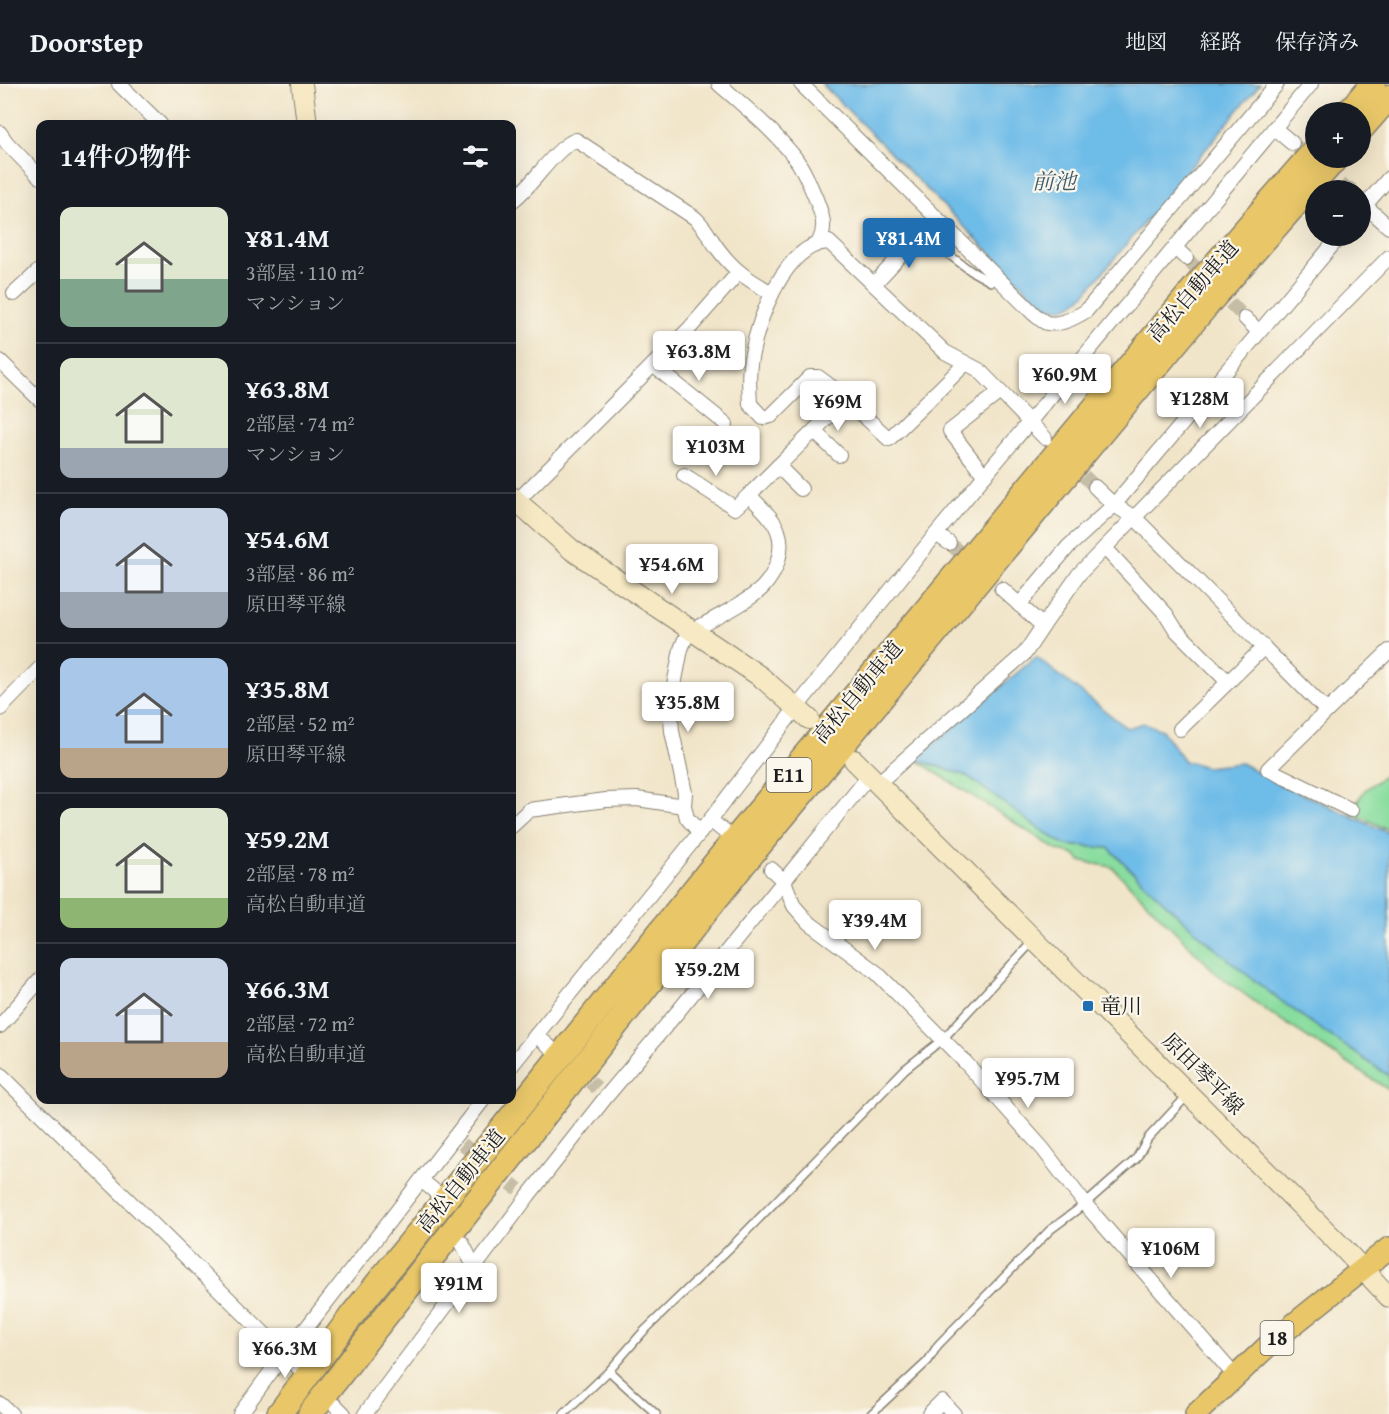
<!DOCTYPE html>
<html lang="ja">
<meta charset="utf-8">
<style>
body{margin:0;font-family:"Gentium Book Plus","Noto Serif JP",serif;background:#20242c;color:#f1f3f6;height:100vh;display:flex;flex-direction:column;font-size:22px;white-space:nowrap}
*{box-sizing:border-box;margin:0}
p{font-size:20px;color:#9ea1a6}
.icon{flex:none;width:33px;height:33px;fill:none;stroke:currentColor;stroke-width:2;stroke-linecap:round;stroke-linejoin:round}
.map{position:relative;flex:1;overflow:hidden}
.panel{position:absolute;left:36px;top:36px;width:480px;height:984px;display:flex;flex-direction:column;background:#171b24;border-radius:12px;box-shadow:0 6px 24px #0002}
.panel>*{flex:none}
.controls{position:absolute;left:1305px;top:18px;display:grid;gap:12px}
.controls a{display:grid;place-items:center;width:66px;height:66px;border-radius:50%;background:#171b24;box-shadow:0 6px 24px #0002;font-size:30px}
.price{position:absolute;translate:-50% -51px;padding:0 14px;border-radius:6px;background:#fff;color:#222;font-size:20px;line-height:39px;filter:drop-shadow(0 2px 3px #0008)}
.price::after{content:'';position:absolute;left:50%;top:36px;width:18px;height:14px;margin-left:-9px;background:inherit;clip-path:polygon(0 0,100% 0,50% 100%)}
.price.active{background:#1f6fb2;color:#fff}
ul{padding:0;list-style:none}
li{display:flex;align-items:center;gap:18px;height:150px;padding:0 24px}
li+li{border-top:2px solid #363941}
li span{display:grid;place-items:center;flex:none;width:168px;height:120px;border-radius:12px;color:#555}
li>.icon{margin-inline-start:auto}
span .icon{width:72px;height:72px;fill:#fffc;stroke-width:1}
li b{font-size:26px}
h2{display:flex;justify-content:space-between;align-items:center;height:72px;padding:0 24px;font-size:26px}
header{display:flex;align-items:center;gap:36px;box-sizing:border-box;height:84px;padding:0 30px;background:#171b24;border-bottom:2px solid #363941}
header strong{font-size:28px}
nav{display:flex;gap:33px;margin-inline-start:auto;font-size:21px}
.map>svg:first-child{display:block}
</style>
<header>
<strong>Doorstep</strong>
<nav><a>地図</a><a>経路</a><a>保存済み</a></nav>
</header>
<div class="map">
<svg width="1389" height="1330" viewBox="0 0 1389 1330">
<rect width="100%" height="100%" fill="#fbf7ec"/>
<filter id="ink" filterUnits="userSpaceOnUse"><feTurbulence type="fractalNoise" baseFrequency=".0167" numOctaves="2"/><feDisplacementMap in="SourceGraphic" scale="12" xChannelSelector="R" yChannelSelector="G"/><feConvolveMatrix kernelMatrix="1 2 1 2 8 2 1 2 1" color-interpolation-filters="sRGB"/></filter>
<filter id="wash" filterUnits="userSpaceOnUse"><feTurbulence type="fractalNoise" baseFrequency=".008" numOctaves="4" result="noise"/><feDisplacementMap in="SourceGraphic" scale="24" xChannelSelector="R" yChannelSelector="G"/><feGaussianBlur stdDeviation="1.35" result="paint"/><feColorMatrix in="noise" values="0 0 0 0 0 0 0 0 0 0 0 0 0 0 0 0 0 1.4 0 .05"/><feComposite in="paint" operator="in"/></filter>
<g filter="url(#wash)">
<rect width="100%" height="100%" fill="#f1e5c9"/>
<g fill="#89dd9f" stroke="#527c5e" stroke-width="1.5">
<path d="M915 675 967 692 1032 740 1065 761 1109 764C1163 819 1221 873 1284 919 1318 944 1354 968 1389 992V1006L1270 929 1217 890 1112 783 1080 777 1075 771 1057 766Z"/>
<path d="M1389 688V746L1350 728 1365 706Z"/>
</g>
<g fill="#6ebce8" stroke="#456c82" stroke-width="1.5">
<path d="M822 0H1260L1085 210C1069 225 1063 227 1042 221Z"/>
<path d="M1036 573 1127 644 1144 639 1162 646 1184 677 1207 683 1241 679 1287 703 1389 749V992C1354 968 1318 944 1284 919 1221 873 1163 819 1109 764L1065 761 1032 740 967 692 915 675Z"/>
</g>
</g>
<g filter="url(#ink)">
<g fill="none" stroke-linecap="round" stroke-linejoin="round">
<g stroke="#c6bda6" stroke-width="14" stroke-dasharray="14 7" stroke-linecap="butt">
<path d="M1292 59 1348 106"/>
<path d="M1186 174 1245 234"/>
<path d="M1069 377 1095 403"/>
<path d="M949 459 1002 505"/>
<path d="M574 984 597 1004"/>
<path d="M462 1060 518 1105"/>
</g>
<g stroke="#868072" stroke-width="10">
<g id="service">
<path d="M921 150 971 187 991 198 998 195"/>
<path d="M609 1287 656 1330"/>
<path d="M564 1330 609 1287 642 1249 737 1157 905 985 943 955 1033 857"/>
<path d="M871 1330 928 1277 938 1261 1050 1146 1085 1120 1136 1075 1148 1054 1187 1012"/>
</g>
</g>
<g stroke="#868072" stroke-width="16">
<g id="minor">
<path d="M119 0 160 40"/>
<path d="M719 0C744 22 771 44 792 70 803 83 809 99 816 115 822 131 827 142 819 158"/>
<path d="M801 0 1034 230C1038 233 1043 238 1047 239 1060 242 1076 233 1086 227L1277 0"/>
<path d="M1274 44 1292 59"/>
<path d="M0 49 7 59 40 93"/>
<path d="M1348 106H1349"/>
<path d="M512 117C532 103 555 63 576 56L695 134C705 143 710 154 718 165 734 187 749 196 772 209"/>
<path d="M1360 117 1389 143"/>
<path d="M1360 127 1389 94"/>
<path d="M1175 164 1186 174"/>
<path d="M874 200 921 150"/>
<path d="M14 210 40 186"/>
<path d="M1245 234 1258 247"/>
<path d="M0 277 40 316"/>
<path d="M966 279 889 355 837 307 818 293H810L771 332 763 334 750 320C749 305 748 289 751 274 758 236 784 160 829 158L945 268 979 286 1045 354"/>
<path d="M653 281 726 340"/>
<path d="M814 347 839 371"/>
<path d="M778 382 801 405"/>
<path d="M684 391 735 424 749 411"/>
<path d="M985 392 950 347 1000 308"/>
<path d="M1095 403 1114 421 1135 434 1327 627 1389 567"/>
<path d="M516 418 689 245 739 188"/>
<path d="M936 450 949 459"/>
<path d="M1105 464 1166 530 1176 546 1228 598"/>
<path d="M1019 521 1068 463 1114 421 1340 152"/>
<path d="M1043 542 1079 490 1389 173"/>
<path d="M0 625 40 584"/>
<path d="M1327 627 1268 685 1351 726"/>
<path d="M1180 645 1264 563"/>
<path d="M877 700 1025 569 1043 542 1002 505"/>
<path d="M710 736 725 748"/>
<path d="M512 742 529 726 606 716 637 715 684 722"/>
<path d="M700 749 687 734 684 722 685 709 672 647 670 622 681 565 685 555 692 547C711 536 749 518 763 503 776 489 785 465 778 447 774 434 758 421 749 411L846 315"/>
<path d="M771 785 784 797 794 822 808 838 877 889 966 979 1043 1065 1085 1120 1235 1292"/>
<path d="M0 942 40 896"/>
<path d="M536 951 550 963"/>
<path d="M512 981 710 736 796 624 936 450 1311 0"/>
<path d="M0 990 299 1284"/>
<path d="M421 1096 437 1109"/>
<path d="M462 1159 475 1184"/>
<path d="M0 1320 11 1330"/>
<path d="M336 1322 344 1330"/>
<path d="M240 1330 284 1270 308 1242 483 1016"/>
<path d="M365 1330 528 1112 606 1013 680 925 869 692"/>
<path d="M929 1330 942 1317 954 1330"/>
</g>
</g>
<g stroke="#868072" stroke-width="22">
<g id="secondary">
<path d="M302 0 307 40"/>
<path d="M512 413 572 466 761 593 809 635"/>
<path d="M854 676 1342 1163 1389 1213"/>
</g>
</g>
<g stroke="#868072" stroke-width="24">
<path id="primary" d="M1196 1330 1274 1256 1389 1164"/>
</g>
<g stroke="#868072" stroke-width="27">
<g id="motorway">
<path d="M1348 28 1373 0"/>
<path d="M1360 46 1389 13"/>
<path d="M279 1330 353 1230 722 771 1197 201 1316 65"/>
<path d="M310 1330 372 1249 742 782 1213 214 1336 74"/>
</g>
</g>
<use href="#service" stroke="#fff" stroke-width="7"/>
<use href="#minor" stroke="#fff" stroke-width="14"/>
<use href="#secondary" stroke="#f6e9c3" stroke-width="20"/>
<use href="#primary" stroke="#e9c769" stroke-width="21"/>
<use href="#motorway" stroke="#e9c769" stroke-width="24"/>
</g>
</g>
<rect fill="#1f6fb2" stroke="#fbf7ec" stroke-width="2" x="1082" y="916" width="12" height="12" rx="3"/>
<g text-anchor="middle" stroke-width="4.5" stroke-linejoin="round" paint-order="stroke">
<g fill="#fbf7ec" stroke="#5f5e5a" stroke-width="1.5">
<rect x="766.5" y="674" width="45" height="34" rx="4.5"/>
<rect x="1260.5" y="1237" width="33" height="34" rx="4.5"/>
</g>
<g font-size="20" font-weight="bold" fill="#1c1c1c">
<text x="789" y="698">E11</text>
<text x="1277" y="1261">18</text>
</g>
<g font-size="21" fill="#1c1c1c" stroke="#fbf7ec">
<text transform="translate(1193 207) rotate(-49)" y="7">高松自動車道</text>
<text transform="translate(858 608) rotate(-50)" y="7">高松自動車道</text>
<text transform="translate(1203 990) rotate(45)" y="7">原田琴平線</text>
<text transform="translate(461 1097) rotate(-51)" y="7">高松自動車道</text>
</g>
<g font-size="21" fill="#1c1c1c" stroke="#fbf7ec" text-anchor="start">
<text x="1100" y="929">竜川</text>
</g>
<g font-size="22" font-style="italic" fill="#3d5c6e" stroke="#fbf7ec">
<text x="1054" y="105">前池</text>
</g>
</g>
</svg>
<div class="controls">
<a>+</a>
<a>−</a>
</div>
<b class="price active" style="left:909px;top:185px">¥81.4M</b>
<b class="price" style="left:699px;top:298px">¥63.8M</b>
<b class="price" style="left:1065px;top:321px">¥60.9M</b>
<b class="price" style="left:1200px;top:345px">¥128M</b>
<b class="price" style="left:838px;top:348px">¥69M</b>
<b class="price" style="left:716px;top:393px">¥103M</b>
<b class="price" style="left:672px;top:511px">¥54.6M</b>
<b class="price" style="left:688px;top:649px">¥35.8M</b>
<b class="price" style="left:875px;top:867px">¥39.4M</b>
<b class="price" style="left:708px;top:916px">¥59.2M</b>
<b class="price" style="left:1028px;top:1025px">¥95.7M</b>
<b class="price" style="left:1171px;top:1195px">¥106M</b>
<b class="price" style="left:459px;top:1230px">¥91M</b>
<b class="price" style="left:285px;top:1295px">¥66.3M</b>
<section class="panel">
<h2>14件の物件<svg class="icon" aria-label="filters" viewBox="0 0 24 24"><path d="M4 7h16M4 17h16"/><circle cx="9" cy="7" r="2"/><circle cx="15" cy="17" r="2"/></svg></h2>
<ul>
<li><span style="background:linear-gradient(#dfe7d0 60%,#7fa58c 0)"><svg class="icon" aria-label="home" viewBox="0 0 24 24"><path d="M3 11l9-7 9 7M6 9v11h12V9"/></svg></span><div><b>¥81.4M</b><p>3部屋 · 110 m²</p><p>マンション</p></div></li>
<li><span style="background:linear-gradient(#dfe7d0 75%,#9aa5b1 0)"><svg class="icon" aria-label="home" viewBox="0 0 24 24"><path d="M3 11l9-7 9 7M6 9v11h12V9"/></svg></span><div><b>¥63.8M</b><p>2部屋 · 74 m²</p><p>マンション</p></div></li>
<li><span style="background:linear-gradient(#c9d6e8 70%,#9aa5b1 0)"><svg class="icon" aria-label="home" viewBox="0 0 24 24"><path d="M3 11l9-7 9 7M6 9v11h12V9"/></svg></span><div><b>¥54.6M</b><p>3部屋 · 86 m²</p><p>原田琴平線</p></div></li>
<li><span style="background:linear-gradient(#a9c7e8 75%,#b9a48a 0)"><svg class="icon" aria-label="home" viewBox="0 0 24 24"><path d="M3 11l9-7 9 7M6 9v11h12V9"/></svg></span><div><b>¥35.8M</b><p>2部屋 · 52 m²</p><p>原田琴平線</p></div></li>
<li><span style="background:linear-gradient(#dfe7d0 75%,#8fb573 0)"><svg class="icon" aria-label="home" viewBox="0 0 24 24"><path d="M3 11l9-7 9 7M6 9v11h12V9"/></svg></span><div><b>¥59.2M</b><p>2部屋 · 78 m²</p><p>高松自動車道</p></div></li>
<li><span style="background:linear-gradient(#c9d6e8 70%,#b9a48a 0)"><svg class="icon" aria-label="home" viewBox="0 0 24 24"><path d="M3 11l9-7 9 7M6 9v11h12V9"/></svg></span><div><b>¥66.3M</b><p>2部屋 · 72 m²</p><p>高松自動車道</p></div></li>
</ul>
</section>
</div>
